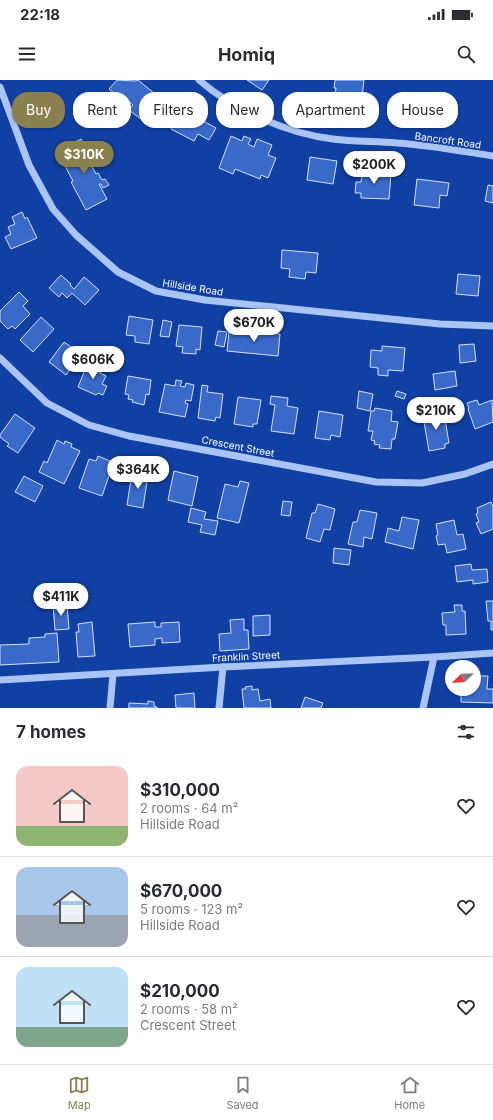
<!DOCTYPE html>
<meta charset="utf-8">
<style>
body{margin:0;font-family:Inter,sans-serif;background:#f7f7f7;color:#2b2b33;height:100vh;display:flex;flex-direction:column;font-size:15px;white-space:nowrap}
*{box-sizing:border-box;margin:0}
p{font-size:13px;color:#7c7c81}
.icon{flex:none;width:22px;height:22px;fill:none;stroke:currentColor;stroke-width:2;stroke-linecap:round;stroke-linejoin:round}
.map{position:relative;height:628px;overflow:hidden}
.details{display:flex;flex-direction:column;background:#fff;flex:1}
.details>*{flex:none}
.guide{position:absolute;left:12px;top:12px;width:469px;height:36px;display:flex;gap:8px}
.needle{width:26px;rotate:247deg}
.fabs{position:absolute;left:445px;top:580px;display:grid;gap:8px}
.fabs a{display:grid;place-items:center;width:36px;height:36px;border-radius:50%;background:#fff;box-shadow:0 1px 3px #0004;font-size:20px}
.price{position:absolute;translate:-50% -34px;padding:0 9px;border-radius:14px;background:#fff;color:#222;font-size:13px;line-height:26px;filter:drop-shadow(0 1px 2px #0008)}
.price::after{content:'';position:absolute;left:50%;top:24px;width:12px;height:9px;margin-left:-6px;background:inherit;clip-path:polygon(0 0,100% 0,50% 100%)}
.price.active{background:#8a7f4e;color:#fff}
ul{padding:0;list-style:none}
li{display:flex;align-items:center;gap:12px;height:100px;padding:0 16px}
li+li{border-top:1px solid #e1e1e2}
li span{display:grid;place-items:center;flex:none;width:112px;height:80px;border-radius:12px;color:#555}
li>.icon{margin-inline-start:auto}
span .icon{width:48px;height:48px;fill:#fffc;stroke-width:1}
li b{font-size:17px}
h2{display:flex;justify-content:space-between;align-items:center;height:48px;padding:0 16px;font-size:17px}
.tag{padding:0 14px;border-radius:16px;background:#fff;box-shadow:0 1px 3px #0004;font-size:14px;line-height:36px}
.tag.active{background:#8a7f4e;color:#fff}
.status{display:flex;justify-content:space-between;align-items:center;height:28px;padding:0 20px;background:#fff;direction:ltr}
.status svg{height:11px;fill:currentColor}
header{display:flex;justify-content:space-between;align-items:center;height:52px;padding:0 16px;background:#fff;font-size:18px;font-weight:700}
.tab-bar{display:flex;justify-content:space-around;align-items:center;height:56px;border-top:1px solid #e1e1e2;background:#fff;font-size:11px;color:#7c7c81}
.tab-bar a{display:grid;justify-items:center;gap:2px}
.tab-bar .active{color:#8a7f4e}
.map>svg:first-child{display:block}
</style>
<div class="status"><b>22:18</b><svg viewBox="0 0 49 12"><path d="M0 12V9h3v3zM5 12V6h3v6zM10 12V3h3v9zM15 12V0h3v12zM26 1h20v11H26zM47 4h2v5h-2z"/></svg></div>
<header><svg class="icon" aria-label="menu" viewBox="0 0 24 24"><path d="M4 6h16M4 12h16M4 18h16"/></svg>Homiq<svg class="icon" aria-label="search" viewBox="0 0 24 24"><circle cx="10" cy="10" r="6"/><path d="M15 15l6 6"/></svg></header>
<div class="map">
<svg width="493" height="628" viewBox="0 0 493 628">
<rect width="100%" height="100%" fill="#1040a3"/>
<g fill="#3969c9" stroke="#d4e2fe">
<path d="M117 0 135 1 138 0 160 18 142 40 129 30 133 25 123 16 121 19 109 9Z"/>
<path d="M247 0H269L262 10Z"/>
<path d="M335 0H364L361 26 336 23 337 20 334 19 336 8H334Z"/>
<path d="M183 27 197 35 196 37 216 48 209 60 198 54 194 61 171 49Z"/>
<path d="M231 56 242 61 244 56 251 59 248 64 254 67 257 59 272 65 268 75 276 78 268 98 261 95 260 99 235 89 233 94 219 88Z"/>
<path d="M81 59 89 74 86 75 96 94 98 93 102 100 105 99 109 105 103 108 101 104H99L107 119 86 130 71 102 73 101 65 86 68 85 59 68 70 62 71 64Z"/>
<path d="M310 77 337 81 333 104 307 100Z"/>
<path d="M368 88H378L377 93 391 94 389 119 361 118V113H355L356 102H361L362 93H367Z"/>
<path d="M417 99 449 103 447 116 440 115 439 128 414 125Z"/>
<path d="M488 105 493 106V123L485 121Z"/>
<path d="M22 132 25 139 27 137 37 158 11 169 5 157 11 154 8 147 15 144 12 137Z"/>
<path d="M282 170 318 173 316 193 306 192 305 199 289 197 290 189 281 188Z"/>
<path d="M458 194 480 196 478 216 456 214Z"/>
<path d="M61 195 71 204 70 205 74 209 84 197 99 210 85 225 72 213 67 218 62 213 59 217 49 208Z"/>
<path d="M19 212 28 221 23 226 30 234 15 249 12 246 8 249 0 241V231Z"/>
<path d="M129 236 153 240 149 264 135 262V256L126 255Z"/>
<path d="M41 237 54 249 33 272 20 260Z"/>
<path d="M163 240 172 242 169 257 160 256Z"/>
<path d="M179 245 202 247 200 270 196 269V274L182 273 183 267 176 266Z"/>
<path d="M243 250 280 254 278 276 227 271 229 252 242 254Z"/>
<path d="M218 251 227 252 224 267 215 265Z"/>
<path d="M64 262 77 271 75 274 79 277 66 295 49 282Z"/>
<path d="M474 264 476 281 460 283 459 265Z"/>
<path d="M382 266 405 268 403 291 388 290V296L378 295V288L370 287 371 270 382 271Z"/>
<path d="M89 280 97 284 94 290 106 296 102 304 107 306 103 315 98 313 96 315 78 307Z"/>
<path d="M455 291 457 306 435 310 433 294Z"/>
<path d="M128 296 151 300 149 315 146 314 144 325 132 322 133 320 128 319 129 315 125 314Z"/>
<path d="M176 300 182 301 180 306 185 307 186 303 194 305 191 321 186 320 185 323 188 324 185 337 159 332 165 304 175 306Z"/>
<path d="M202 305 208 306 207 312 223 314 220 338 216 337 215 341 198 338Z"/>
<path d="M359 311 373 314 370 331 357 328Z"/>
<path d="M397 311 406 314 404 319 395 316Z"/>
<path d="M271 316 288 318 287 326 298 328 294 354 271 351 275 325 270 324Z"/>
<path d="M238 317 261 320 257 344H253V347L234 344Z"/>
<path d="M477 320 479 325 492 320 493 342 475 349 468 329 469 328 467 323Z"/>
<path d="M375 328 392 331 391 341 398 342 395 359H392L391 369 379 368 380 365 374 364 375 361 371 360 373 351H368L371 331H374Z"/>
<path d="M319 331 343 335 340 357 331 355 330 360 315 358Z"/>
<path d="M444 333 449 363 445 364V368L429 371 423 336Z"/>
<path d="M15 334 35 348 18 373 7 366 9 364 0 357V355Z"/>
<path d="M57 360 64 364 65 361 72 364 71 367 80 371 64 404 39 392 44 381 47 383Z"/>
<path d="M98 376 110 381 108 385 112 387 102 416 79 408 89 379 96 381Z"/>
<path d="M174 391 198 397 192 426 168 420Z"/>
<path d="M132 392 148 395 143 428 127 425Z"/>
<path d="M24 396 43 406 35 422 15 412Z"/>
<path d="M240 401 249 403 239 443 217 438 225 404 238 407Z"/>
<path d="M283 421 292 422 290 436 281 435Z"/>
<path d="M491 422 493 427V449L481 454 476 443 479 442 476 434 478 433 477 428Z"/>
<path d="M318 424 335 429 330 450 324 449 320 462 306 458 312 433H315Z"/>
<path d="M191 428 206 432 204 439 218 441 215 455 200 452 202 445 188 442Z"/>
<path d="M360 430 377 433 372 459 364 457 363 467 348 464 353 442H357Z"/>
<path d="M402 437 419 440 413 469 385 462 388 448 399 451Z"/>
<path d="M454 440 457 455 463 454 466 469 447 473 445 464 438 465 436 456 438 455 436 444Z"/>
<path d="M334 468 351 470 349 485 333 483Z"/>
<path d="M471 484 472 490 487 489 488 502 473 504V500L457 502 455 486Z"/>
<path d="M486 521H493V550H491V541H488Z"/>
<path d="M67 524 69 549 55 550 53 525Z"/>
<path d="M454 525H462V531H465L466 554 446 555V545H443L442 533 455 532Z"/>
<path d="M270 535V555L253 556V536Z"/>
<path d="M244 539V550H248L249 569 220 571 219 554 231 553 230 540Z"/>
<path d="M92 542 95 576 78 577 76 552H79L78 544Z"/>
<path d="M155 542V547H161V543L179 542 180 562 162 563V558L155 559V565L130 567 128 544Z"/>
<path d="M57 553 59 582 0 585V565L29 564V558L45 557V554Z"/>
<path d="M474 596H488L487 609H493V623L461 622V611H472V609H474Z"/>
<path d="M252 606V610L258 609 260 621 270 619 271 628H244L242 609H246L245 607Z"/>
<path d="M194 613 195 628H176L175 615Z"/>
<path d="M305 617 323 623 321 628H301Z"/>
<path d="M148 621 154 622V626L157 627V628H129V623L148 624Z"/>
</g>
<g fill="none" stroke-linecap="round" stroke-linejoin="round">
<g stroke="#aac4f6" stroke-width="7">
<path d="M199 0C233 30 289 54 333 59 354 62 376 61 397 63 429 65 461 71 493 76"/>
<path d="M0 7 29 85 53 129 76 155 118 192 156 211 205 220 440 244 493 246"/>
<path d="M0 278 47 323 89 345 129 356 376 402 422 403 465 394 493 384"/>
<path d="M0 600 223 587 434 577 493 573"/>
<path d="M110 628 113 594"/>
<path d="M219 628 223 587"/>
<path d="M423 628 434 577"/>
</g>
</g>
<g text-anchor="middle" stroke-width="3.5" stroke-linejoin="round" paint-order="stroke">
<g font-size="10" fill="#fff" stroke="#1040a3">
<text transform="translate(448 60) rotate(8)" y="4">Bancroft Road</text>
<text transform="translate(193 207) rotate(9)" y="4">Hillside Road</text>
<text transform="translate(238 366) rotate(11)" y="4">Crescent Street</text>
<text transform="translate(246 576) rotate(-3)" y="4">Franklin Street</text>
</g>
</g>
</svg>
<div class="fabs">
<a><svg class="needle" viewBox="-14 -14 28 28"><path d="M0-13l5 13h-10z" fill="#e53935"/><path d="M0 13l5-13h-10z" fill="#7c7c81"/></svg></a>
</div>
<b class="price active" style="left:84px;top:95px">$310K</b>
<b class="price" style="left:374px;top:105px">$200K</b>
<b class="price" style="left:254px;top:263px">$670K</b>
<b class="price" style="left:93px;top:300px">$606K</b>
<b class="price" style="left:436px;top:351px">$210K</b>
<b class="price" style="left:138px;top:410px">$364K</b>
<b class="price" style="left:61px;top:537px">$411K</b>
<div class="guide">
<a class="tag active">Buy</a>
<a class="tag">Rent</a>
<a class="tag">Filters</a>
<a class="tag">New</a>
<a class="tag">Apartment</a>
<a class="tag">House</a>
</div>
</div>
<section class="details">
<h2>7 homes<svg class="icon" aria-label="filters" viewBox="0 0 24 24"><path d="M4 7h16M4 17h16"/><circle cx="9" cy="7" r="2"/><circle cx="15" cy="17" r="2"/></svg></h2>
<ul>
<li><span style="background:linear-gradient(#f6c9c9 75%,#8fb573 0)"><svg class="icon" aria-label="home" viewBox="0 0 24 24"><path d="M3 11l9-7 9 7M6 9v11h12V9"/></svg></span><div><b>$310,000</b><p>2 rooms · 64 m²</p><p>Hillside Road</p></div><svg class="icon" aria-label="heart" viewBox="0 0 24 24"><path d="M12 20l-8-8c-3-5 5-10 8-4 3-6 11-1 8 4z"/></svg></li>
<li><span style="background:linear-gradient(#a9c7e8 60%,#9aa5b1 0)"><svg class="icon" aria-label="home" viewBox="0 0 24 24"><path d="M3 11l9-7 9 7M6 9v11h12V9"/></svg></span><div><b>$670,000</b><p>5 rooms · 123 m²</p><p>Hillside Road</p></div><svg class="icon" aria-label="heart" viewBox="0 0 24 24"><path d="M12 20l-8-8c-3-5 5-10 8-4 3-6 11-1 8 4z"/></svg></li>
<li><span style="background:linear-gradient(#bfe0f5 75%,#7fa58c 0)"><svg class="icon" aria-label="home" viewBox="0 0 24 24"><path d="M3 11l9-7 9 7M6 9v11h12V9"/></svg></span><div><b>$210,000</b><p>2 rooms · 58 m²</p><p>Crescent Street</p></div><svg class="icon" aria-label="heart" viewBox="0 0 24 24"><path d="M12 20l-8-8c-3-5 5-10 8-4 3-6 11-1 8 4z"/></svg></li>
</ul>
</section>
<nav class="tab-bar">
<a class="active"><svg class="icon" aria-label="map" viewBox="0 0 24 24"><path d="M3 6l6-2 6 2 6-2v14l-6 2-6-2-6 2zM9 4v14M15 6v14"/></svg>Map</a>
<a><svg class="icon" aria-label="saved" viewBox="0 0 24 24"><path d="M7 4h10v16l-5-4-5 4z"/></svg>Saved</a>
<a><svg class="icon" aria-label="home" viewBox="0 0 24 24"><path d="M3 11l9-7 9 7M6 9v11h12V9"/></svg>Home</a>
</nav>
